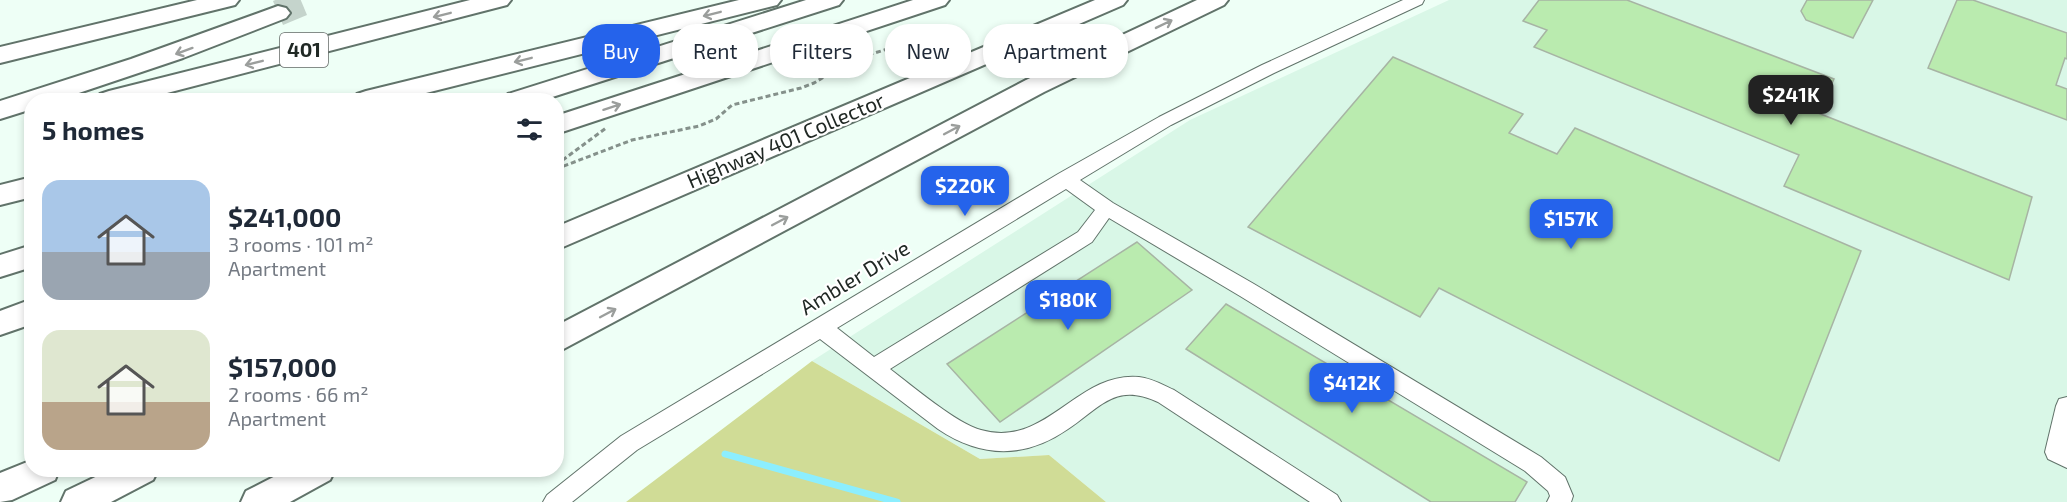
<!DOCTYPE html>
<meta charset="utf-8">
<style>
body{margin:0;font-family:"Exo 2",sans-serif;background:#f2f2f3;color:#1f2937;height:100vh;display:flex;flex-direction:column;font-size:22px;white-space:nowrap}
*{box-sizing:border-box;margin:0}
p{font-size:20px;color:#747a83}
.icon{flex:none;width:33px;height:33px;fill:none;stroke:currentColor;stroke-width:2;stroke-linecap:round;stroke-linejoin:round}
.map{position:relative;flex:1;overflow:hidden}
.drawer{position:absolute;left:24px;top:93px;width:540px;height:384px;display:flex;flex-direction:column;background:#fff;border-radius:24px;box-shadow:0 3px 9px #0003}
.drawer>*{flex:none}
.banner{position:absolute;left:582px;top:24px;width:570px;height:54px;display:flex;gap:12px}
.price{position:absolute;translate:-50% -51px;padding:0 14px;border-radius:12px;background:#2563eb;color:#fff;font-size:20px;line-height:39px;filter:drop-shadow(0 2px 3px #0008)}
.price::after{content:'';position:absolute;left:50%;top:36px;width:18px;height:14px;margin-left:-9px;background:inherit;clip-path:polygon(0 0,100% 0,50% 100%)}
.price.current{background:#222;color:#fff}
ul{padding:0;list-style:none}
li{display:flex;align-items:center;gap:18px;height:150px;padding:0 18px}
li span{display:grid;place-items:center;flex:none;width:168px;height:120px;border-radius:18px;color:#555}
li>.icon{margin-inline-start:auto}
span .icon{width:72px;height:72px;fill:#fffc;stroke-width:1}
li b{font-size:26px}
h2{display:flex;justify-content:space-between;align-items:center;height:72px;padding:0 18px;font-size:26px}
.chip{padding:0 21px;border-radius:24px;background:#fff;box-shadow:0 3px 9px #0003;font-size:21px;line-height:54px}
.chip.current{background:#2563eb;color:#fff}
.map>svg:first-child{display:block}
</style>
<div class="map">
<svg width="2067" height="502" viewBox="0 0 2067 502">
<rect width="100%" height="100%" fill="#eefff6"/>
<path fill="#d9f7e7" d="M1449 0H2067V502H1106L1049 455 980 459 812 361 1190 120Z"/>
<path fill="#d0dc96" d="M812 361 980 459 1049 455 1106 502H626Z"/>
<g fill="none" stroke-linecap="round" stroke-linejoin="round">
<path stroke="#8ceefe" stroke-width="7" d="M725 454 897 502"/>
</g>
<g fill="#baebaf" stroke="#a7b4a4" stroke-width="1.5">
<path d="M1539 0H1627L1834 79 1818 113 2032 197 2009 280 1784 186 1799 155 1534 47 1547 30 1523 21Z"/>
<path d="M1807 0H1873L1853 38 1806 20 1801 11Z"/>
<path d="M1957 0H1973L2067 33V59L2065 58 2056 85 2067 89V120L1928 68Z"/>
<path d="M1393 57 1523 114 1509 133 1557 154 1575 128 1861 251 1779 461 1439 288 1420 317 1248 227Z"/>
<path d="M1137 242 1192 290 1000 422 947 364Z"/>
<path d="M1226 304 1527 482 1515 502H1431L1186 349Z"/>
</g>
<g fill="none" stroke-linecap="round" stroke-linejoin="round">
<path stroke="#c5d4cc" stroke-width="26" stroke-dasharray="26 13" stroke-linecap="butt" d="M278 13 309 0"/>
<g stroke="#61736a" stroke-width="2">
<g id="minor">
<path d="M1403 0H1424L1422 4 1274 73 1171 125 1080 180 1113 203 1254 284 1541 457 1565 477 1573 496 1571 502H1547L1550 496 1548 491 1525 471 1240 296 1109 218 1092 242 890 369C911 385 957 424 981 430 1046 449 1077 371 1139 377 1151 378 1163 385 1174 390L1337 495 1341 502H1310L1158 402C1115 382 1101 407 1068 429 1025 459 981 458 938 429L820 339 637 450 572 502H543L547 495 621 436 1058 174 1159 117 1262 65ZM1066 189 1095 210 1078 232 874 357 837 328Z"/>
<path d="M2067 397V468L2048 459 2045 452 2056 406 2059 399Z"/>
</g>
</g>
<g stroke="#61736a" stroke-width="4">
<g id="highway">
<path d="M197 0H239L235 5 0 63V47Z"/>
<path d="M470 0H511L507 5 140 100H96L100 94 109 91Z"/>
<path d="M739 0H781L777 5 398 100H353L357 94 366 91Z"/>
<path d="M806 0H843L839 5 543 100H504L508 94Z"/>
<path d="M913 0H949L945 5 556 134V116Z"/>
<path d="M1095 0H1127L1123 5 556 250V227Z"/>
<path d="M1197 0H1228L1224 5 1044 92 556 353V326L1026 80Z"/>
<path d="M278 6 286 8 290 13 286 18 183 58 58 100H32V109L0 119V101L131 59Z"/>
<path d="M32 177V197L0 205V185Z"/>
<path d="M32 245V267L0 277V255Z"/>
<path d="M32 299V324L0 335V311Z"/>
<path d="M32 460V470H59L55 480 12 500 0 502V473Z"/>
<path d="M110 470H158L153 480 111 502H61L66 491Z"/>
<path d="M287 470H335L330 480 290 502H241L246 491Z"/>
</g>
</g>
<g stroke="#85918b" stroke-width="3" stroke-dasharray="5 3" stroke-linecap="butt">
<path d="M556 165 606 128"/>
<path d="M556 169 632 140 699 126 716 119 732 105 801 88 814 83 852 60 952 29"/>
</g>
<use href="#minor" fill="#fff" fill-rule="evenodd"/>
<use href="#highway" fill="#fff" fill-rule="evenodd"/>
</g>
<defs><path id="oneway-shaft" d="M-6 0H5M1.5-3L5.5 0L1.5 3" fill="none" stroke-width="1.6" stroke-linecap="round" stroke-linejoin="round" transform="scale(1.5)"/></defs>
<g stroke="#9b9e9c">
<use href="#oneway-shaft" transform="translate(712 14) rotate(166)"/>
<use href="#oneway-shaft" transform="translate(442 15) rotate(166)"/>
<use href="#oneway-shaft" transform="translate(1164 24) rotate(-26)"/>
<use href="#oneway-shaft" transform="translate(184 51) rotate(160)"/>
<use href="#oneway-shaft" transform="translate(523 60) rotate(166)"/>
<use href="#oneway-shaft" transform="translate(254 63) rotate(166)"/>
<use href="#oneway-shaft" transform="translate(612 107) rotate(-18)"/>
<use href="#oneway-shaft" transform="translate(952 130) rotate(-28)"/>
<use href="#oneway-shaft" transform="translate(780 221) rotate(-28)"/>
<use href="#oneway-shaft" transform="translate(608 313) rotate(-28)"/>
</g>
<g text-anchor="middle" stroke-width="4.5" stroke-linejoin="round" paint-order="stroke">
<rect fill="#fff" stroke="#636866" stroke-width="1.5" x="280" y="33" width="48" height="34" rx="4.5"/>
<g font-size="20" font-weight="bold" fill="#202824">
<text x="304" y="57">401</text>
</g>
<g font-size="21" fill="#202824" stroke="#fff">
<text transform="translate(786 141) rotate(-23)" y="7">Highway 401 Collector</text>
<text transform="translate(855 278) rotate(-31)" y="7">Ambler Drive</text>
</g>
</g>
</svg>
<b class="price current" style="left:1791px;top:126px">$241K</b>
<b class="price" style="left:965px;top:217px">$220K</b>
<b class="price" style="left:1571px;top:250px">$157K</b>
<b class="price" style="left:1068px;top:331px">$180K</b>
<b class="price" style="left:1352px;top:414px">$412K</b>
<div class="banner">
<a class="chip current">Buy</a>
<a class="chip">Rent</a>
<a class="chip">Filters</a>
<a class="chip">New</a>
<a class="chip">Apartment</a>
</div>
<section class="drawer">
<h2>5 homes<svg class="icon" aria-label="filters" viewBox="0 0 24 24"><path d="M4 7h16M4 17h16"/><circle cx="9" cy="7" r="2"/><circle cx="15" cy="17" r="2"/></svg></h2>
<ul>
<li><span style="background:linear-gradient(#a9c7e8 60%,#9aa5b1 0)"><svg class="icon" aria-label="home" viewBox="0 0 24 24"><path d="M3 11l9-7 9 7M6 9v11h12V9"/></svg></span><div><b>$241,000</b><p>3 rooms · 101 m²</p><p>Apartment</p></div></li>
<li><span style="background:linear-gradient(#dfe7d0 60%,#b9a48a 0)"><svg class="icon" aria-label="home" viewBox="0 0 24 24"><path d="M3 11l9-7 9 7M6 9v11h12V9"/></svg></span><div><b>$157,000</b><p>2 rooms · 66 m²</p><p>Apartment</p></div></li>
</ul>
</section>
</div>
